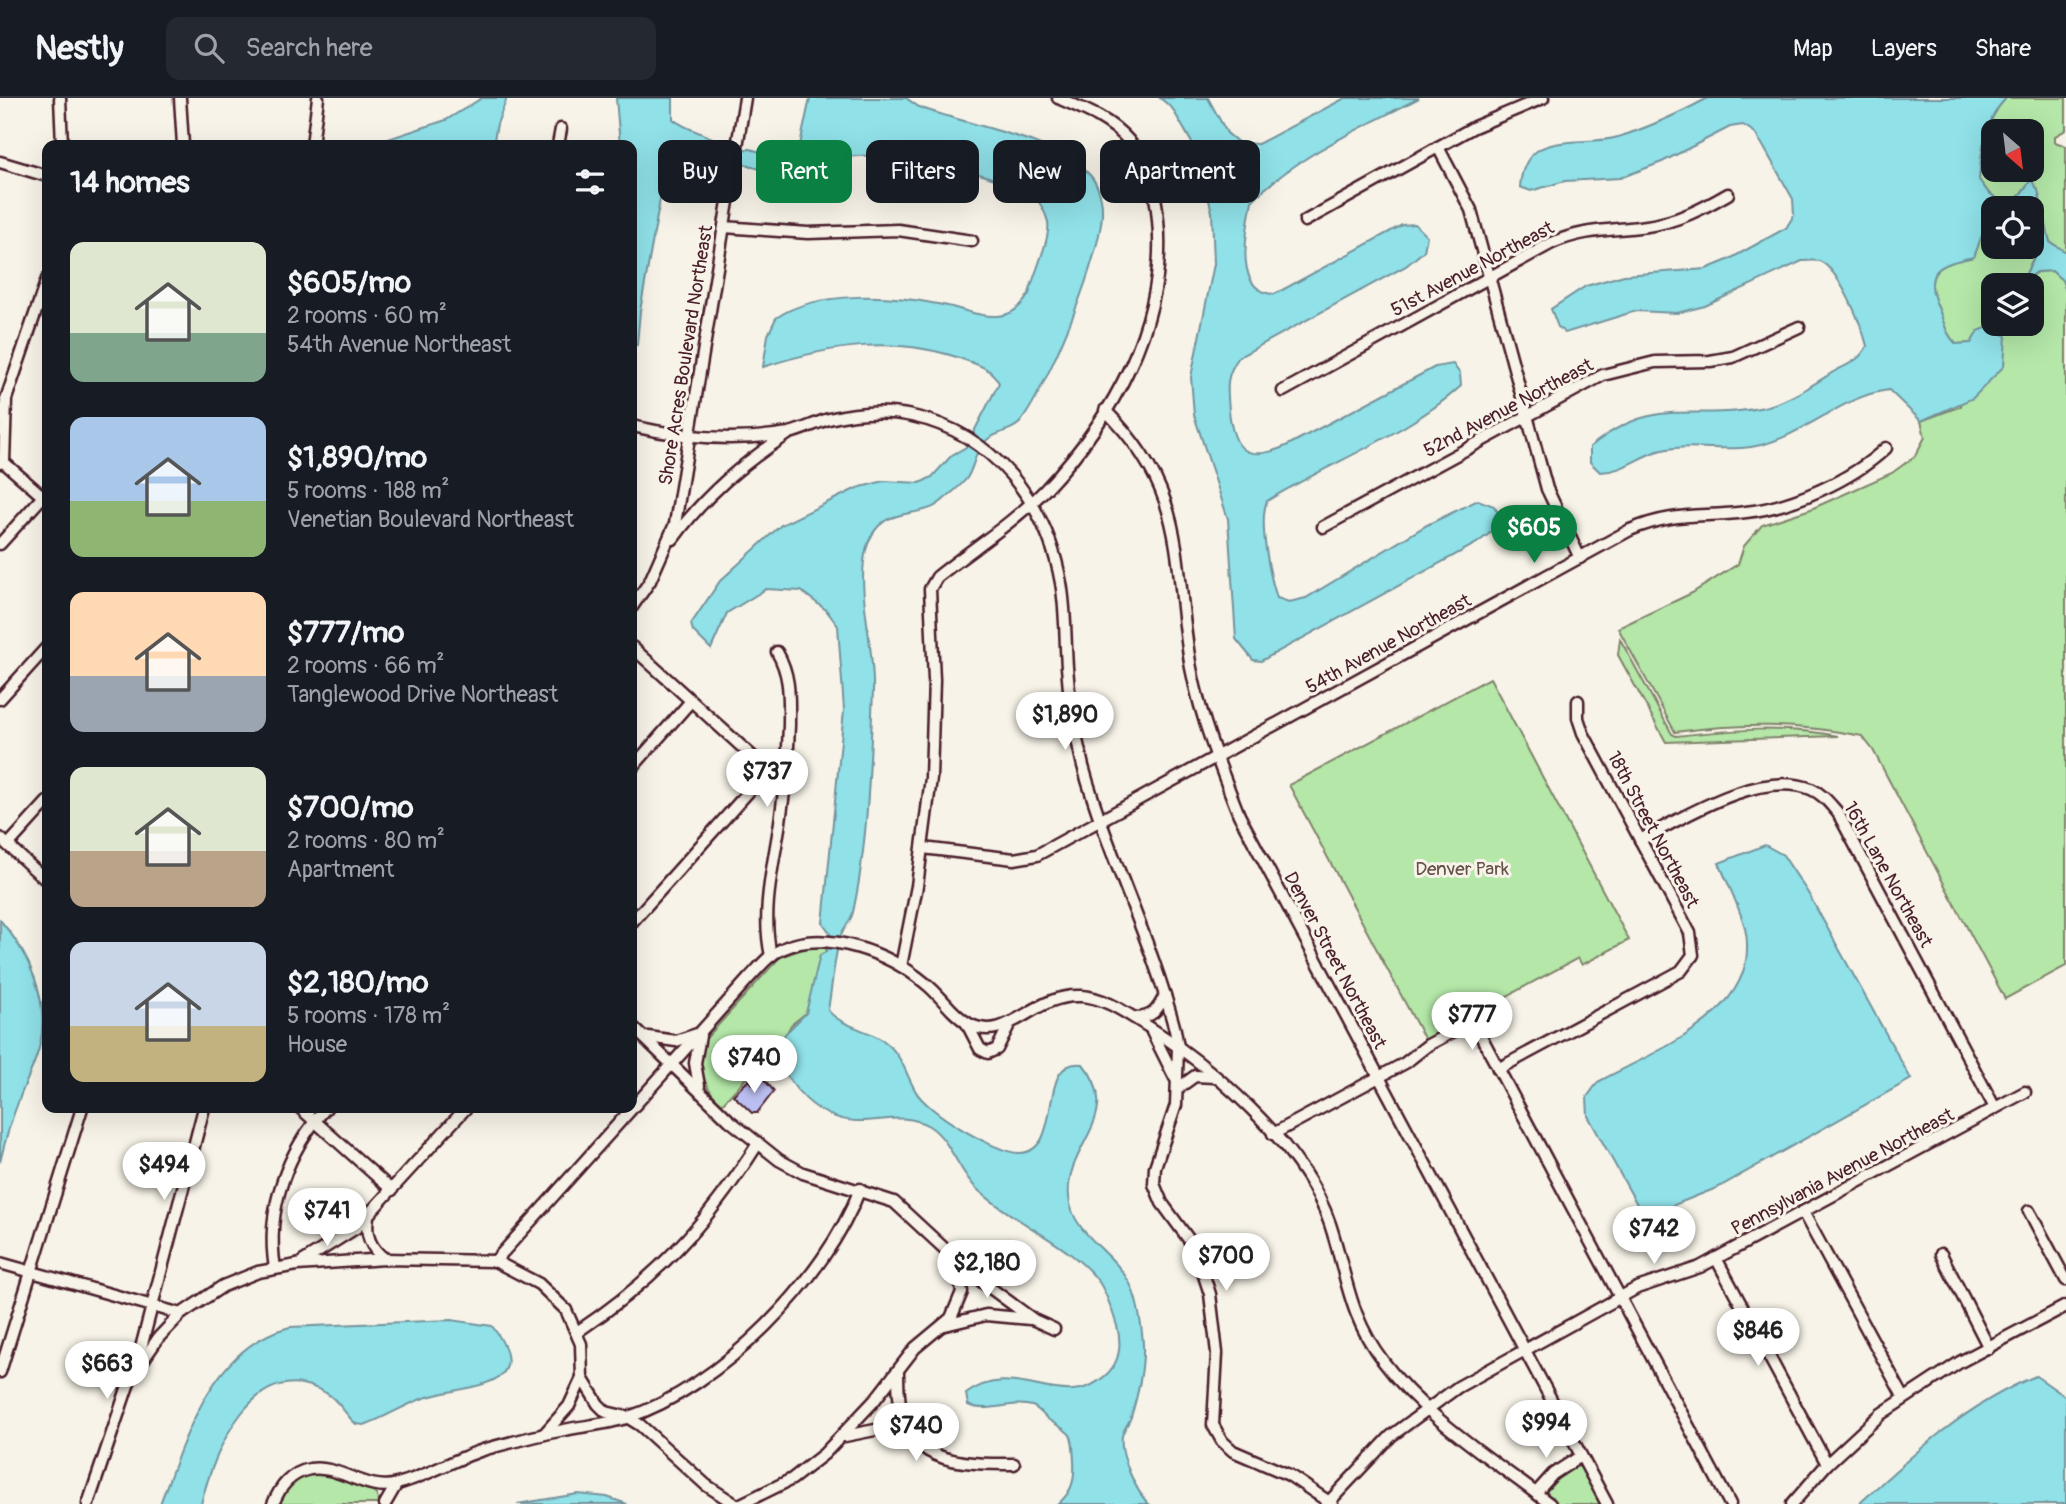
<!DOCTYPE html>
<meta charset="utf-8">
<style>
body{margin:0;font-family:Pangolin,sans-serif;background:#242831;color:#f1f3f6;height:100vh;display:flex;flex-direction:column;font-size:26px;white-space:nowrap}
*{box-sizing:border-box;margin:0}
p{font-size:23px;color:#9ea1a6}
.icon{flex:none;width:38px;height:38px;fill:none;stroke:currentColor;stroke-width:2;stroke-linecap:round;stroke-linejoin:round}
.map{position:relative;flex:1;overflow:hidden}
.sheet{position:absolute;left:42px;top:42px;width:595px;height:973px;display:flex;flex-direction:column;background:#171b24;border-radius:14px;box-shadow:0 7px 28px #0002}
.sheet>*{flex:none}
.banner{position:absolute;left:658px;top:42px;width:665px;height:63px;display:flex;gap:14px}
.needle{width:46px;rotate:152deg}
.fabs{position:absolute;left:1981px;top:21px;display:grid;gap:14px}
.fabs a{display:grid;place-items:center;width:63px;height:63px;border-radius:14px;background:#171b24;box-shadow:0 7px 28px #0002;font-size:35px}
.price{position:absolute;translate:-50% -60px;padding:0 16px;border-radius:24px;background:#fff;color:#222;font-size:23px;line-height:46px;filter:drop-shadow(0 2px 4px #0008)}
.price::after{content:'';position:absolute;left:50%;top:42px;width:21px;height:16px;margin-left:-10px;background:inherit;clip-path:polygon(0 0,100% 0,50% 100%)}
.price.selected{background:#0b8043;color:#fff}
ul{padding:0;list-style:none}
li{display:flex;align-items:center;gap:21px;height:175px;padding:0 28px}
li span{display:grid;place-items:center;flex:none;width:196px;height:140px;border-radius:14px;color:#555}
li>.icon{margin-inline-start:auto}
span .icon{width:84px;height:84px;fill:#fffc;stroke-width:1}
li b{font-size:30px}
h2{display:flex;justify-content:space-between;align-items:center;height:84px;padding:0 28px;font-size:30px}
.pill{padding:0 24px;border-radius:14px;background:#171b24;box-shadow:0 7px 28px #0002;font-size:24px;line-height:63px}
.pill.selected{background:#0b8043;color:#fff}
header{display:flex;align-items:center;gap:42px;box-sizing:border-box;height:98px;padding:0 35px;background:#171b24;border-bottom:2px solid #363941}
header strong{font-size:33px}
nav{display:flex;gap:38px;margin-inline-start:auto;font-size:24px}
.search{width:490px;height:63px;background:#242831;display:flex;align-items:center;gap:18px;box-sizing:border-box;padding:0 24px;border-radius:14px;color:#9ea1a6;font-size:26px}
.map>svg:first-child{display:block}
</style>
<header>
<strong>Nestly</strong>
<div class="search"><svg class="icon" aria-label="search" viewBox="0 0 24 24"><circle cx="10" cy="10" r="6"/><path d="M15 15l6 6"/></svg>Search here</div>
<nav><a>Map</a><a>Layers</a><a>Share</a></nav>
</header>
<div class="map">
<svg width="2066" height="1406" viewBox="0 0 2066 1406">
<rect width="100%" height="100%" fill="#f7f3e8"/>
<filter id="ink" filterUnits="userSpaceOnUse"><feTurbulence type="fractalNoise" baseFrequency=".0143" numOctaves="2"/><feDisplacementMap in="SourceGraphic" scale="14" xChannelSelector="R" yChannelSelector="G"/><feConvolveMatrix kernelMatrix="1 2 1 2 8 2 1 2 1" color-interpolation-filters="sRGB"/></filter>
<g filter="url(#ink)">
<g fill="#b4e7a8" stroke="#7f836a" stroke-width="2" fill-rule="evenodd">
<path d="M2006 0H2066V32L2055 38V44L2066 48V154L2050 144 2031 82 2016 102 2003 105 1988 94 1979 82C1981 52 1985 22 2006 0ZM1993 33H2032V72H1993Z"/>
<path d="M2032 117C2045 147 2034 155 2023 183L2037 174 2052 173 2062 182 2066 193V868L2005 901 1873 652 1862 638C1795 625 1742 625 1675 634L1618 530 1692 495 1738 466 1744 448 1762 427 1811 411 1892 375 1915 358 1925 339 1921 323 1961 308 1971 245 1956 246C1945 235 1945 226 1939 212 1921 173 1938 166 1974 159L1982 137 1993 124V149H2032ZM1993 187H2032V226H1993Z"/>
<path d="M1620 541 1672 636 1676 638C1731 632 1783 627 1838 638L1666 644 1618 557Z"/>
<path d="M1490 580 1629 842 1582 867 1578 860 1425 942 1289 687Z"/>
<path d="M806 850H827L806 915 791 927 776 955 762 963 722 1006C703 990 698 970 701 946L780 859Z"/>
<path d="M1575 1367 1582 1370 1601 1406H1558L1547 1396 1546 1390Z"/>
<path d="M320 1375 369 1391 377 1396 378 1406H278C288 1387 297 1377 320 1375Z"/>
</g>
<g fill="#90e1e8" stroke="#74939c" stroke-width="2">
<path d="M482 0H507L497 26 493 47H382L385 42 446 22Z"/>
<path d="M616 0H673V21C690 35 715 36 729 52L750 51 775 58 800 47 810 0H906L919 9C969 28 1048 38 1088 75 1097 84 1102 98 1102 111 1104 153 1048 287 1022 322 1016 332 997 334 988 341 974 352 976 365 967 380 961 388 950 396 942 403 919 424 879 403 866 452 856 491 875 550 873 593 870 662 868 748 853 814 851 824 843 830 840 839 834 862 832 888 828 912 840 928 867 931 884 943 902 957 905 974 915 992 925 1013 996 1055 1019 1055 1067 1054 1034 959 1083 966 1126 1019 1064 1047 1069 1099 1072 1135 1109 1151 1126 1179 1136 1193 1140 1218 1142 1235 1146 1262 1139 1293 1131 1319 1129 1325 1123 1332 1122 1338 1119 1356 1136 1394 1149 1406H1058C1073 1393 1075 1381 1074 1363 1072 1334 1074 1337 1049 1322 1043 1318 1039 1310 1032 1308 1010 1302 990 1316 968 1307L966 1296C1015 1259 1063 1318 1106 1277 1120 1264 1122 1247 1117 1228 1113 1215 1107 1196 1099 1184 1071 1146 1012 1124 977 1091 958 1073 951 1042 929 1028 905 1014 882 1024 856 1023 817 1021 789 990 776 955L785 936 806 915 820 857 826 854 830 835 823 825 844 612 838 528 826 512 801 493 766 491 727 515 711 551 693 533 691 526 720 483 781 427 857 390 884 383 920 385 932 379 952 357 966 349 999 285C992 271 979 267 965 262 896 237 831 247 763 269L768 237 776 220C818 191 896 197 943 207 960 210 978 219 995 218 1011 218 1022 208 1029 196 1033 177 1051 141 1048 124 1045 114 1041 103 1032 98 992 74 902 54 857 58 830 60 801 74 779 74 760 74 745 65 728 61L722 65 681 48 668 57 640 213 637 247 632 248V47H620Z"/>
<path d="M1160 0H1208L1227 35 1239 45 1258 46 1345 0H1419C1362 30 1297 57 1252 103 1247 130 1232 195 1275 196L1402 127 1415 126 1427 138 1424 153 1406 168 1239 259C1225 278 1227 289 1229 312 1233 353 1247 365 1286 348L1435 269 1453 266 1460 276 1461 288C1410 335 1327 366 1267 403 1258 424 1270 479 1277 500L1289 504 1306 500 1427 427 1478 402 1494 408 1500 418 1494 432 1477 445 1261 563 1253 562 1236 541 1228 421 1194 317 1191 279 1214 166 1212 114 1196 52 1172 10Z"/>
<path d="M1708 0H2006C1985 22 1981 52 1979 82L1988 94 2003 105 2016 102 2031 82 2038 92 2050 144 2066 154V193L2062 182 2052 173 2037 174 2022 184 2038 151 2039 134 2032 110 2021 107 1993 110V124L1982 137 1974 159C1938 166 1921 173 1939 212 1945 226 1945 235 1956 246L1971 245 1978 233 1989 229 2006 238 2004 268 1973 300 1921 323 1889 292C1839 298 1802 341 1751 349 1720 354 1686 344 1655 354 1635 361 1621 374 1600 374L1590 364V349C1657 294 1696 326 1768 308 1790 302 1811 288 1830 276 1845 267 1859 264 1867 248 1862 228 1839 170 1819 163 1814 162 1807 163 1802 163L1705 208 1677 215 1636 213 1565 235 1558 229 1551 211 1586 188 1624 177 1706 171 1728 162 1786 130 1794 117 1793 101 1762 46 1754 34 1743 27 1730 29 1662 64 1620 80 1565 83 1531 93 1520 89C1524 29 1580 50 1618 39 1651 29 1678 16 1708 0Z"/>
<path d="M1765 747 1783 757 1808 795 1911 981 1719 1089 1644 1119 1588 1018 1587 999 1598 984C1656 952 1764 915 1745 830 1739 808 1728 786 1719 765Z"/>
<path d="M0 822C29 855 50 902 40 946 36 966 25 984 19 1002 11 1022 5 1043 0 1064Z"/>
<path d="M451 1222 492 1228C541 1293 464 1286 424 1300 404 1307 385 1320 364 1327L356 1326C345 1317 339 1302 326 1295 254 1254 214 1353 201 1406H160C185 1340 212 1248 290 1229Z"/>
<path d="M2036 1278 2066 1299V1406H1859C1912 1357 1968 1305 2036 1278Z"/>
<path d="M578 1396 607 1399 627 1406H517Z"/>
</g>
<path fill="#bbbef0" stroke="#4a1f2b" stroke-width="2" d="M761 978 774 993 757 1015H752L733 997 749 982 753 986Z"/>
<g fill="none" stroke-linecap="round" stroke-linejoin="round">
<g stroke="#4a1f2b" stroke-width="15">
<g id="minor">
<path d="M60 0 62 47"/>
<path d="M180 0 183 47"/>
<path d="M312 47 318 0"/>
<path d="M558 47 561 31"/>
<path d="M1438 49 1471 112 1547 391 1580 460"/>
<path d="M0 64 47 78"/>
<path d="M1305 123 1474 29 1543 0"/>
<path d="M724 129 808 135 898 132 972 143"/>
<path d="M1283 293 1552 145C1587 130 1612 133 1647 128 1677 124 1702 111 1728 96"/>
<path d="M1105 312C1191 398 1172 463 1191 570 1201 621 1220 669 1239 717L1607 1406"/>
<path d="M632 328C683 340 736 344 789 335 803 332 815 325 829 321 857 314 884 312 912 318 993 335 1047 405 1061 485 1066 512 1065 541 1067 569 1069 601 1075 636 1083 668 1108 758 1151 840 1175 932L1178 949 1176 1007 1155 1069 1154 1086 1162 1105 1195 1150 1210 1196 1217 1255 1213 1327 1222 1343 1233 1353 1289 1377 1332 1406"/>
<path d="M0 361 47 402"/>
<path d="M0 365 4 364 6 301 47 181"/>
<path d="M1323 429 1603 277 1655 264 1710 263 1733 259 1799 229"/>
<path d="M673 441C705 397 743 365 788 336"/>
<path d="M0 446 47 394"/>
<path d="M632 509 650 483 675 426 745 0"/>
<path d="M632 549 785 688"/>
<path d="M0 601 47 549"/>
<path d="M632 670 691 603"/>
<path d="M0 740 47 783"/>
<path d="M1640 742C1684 719 1760 671 1811 691 1823 696 1830 706 1838 715L1995 1010"/>
<path d="M8 747 47 704"/>
<path d="M923 750 1014 761 1037 757 1630 432C1675 413 1700 420 1746 414 1792 409 1852 382 1886 350"/>
<path d="M632 824 768 672"/>
<path d="M771 858C761 812 773 770 780 724 785 692 788 659 789 627 789 600 791 578 777 554"/>
<path d="M901 868 917 788 931 680 934 582 930 491 937 479C973 450 1012 426 1045 392 1112 321 1168 223 1158 122 1156 94 1148 65 1129 43 1110 21 1084 11 1058 0"/>
<path d="M1135 920C1152 920 1158 912 1165 897"/>
<path d="M966 924 980 951 988 955 997 951 1009 927"/>
<path d="M632 928 729 1022 779 1062 803 1075 894 1104 974 1178 1034 1222 1054 1231"/>
<path d="M1152 934 1175 980"/>
<path d="M648 939 676 943 697 936"/>
<path d="M1498 971 1681 873 1693 857 1690 835 1583 635 1578 620V603"/>
<path d="M699 988 695 965 700 938"/>
<path d="M1177 991 1195 978 1214 979"/>
<path d="M300 1010 392 1092"/>
<path d="M1273 1036 1405 965 1428 947 1473 923 1730 1406"/>
<path d="M2029 1113 2066 1182"/>
<path d="M1803 1114 1904 1300"/>
<path d="M368 1118C365 1137 370 1150 385 1161"/>
<path d="M1941 1156 1989 1250"/>
<path d="M1716 1160 1827 1366"/>
<path d="M495 1163 749 880C759 870 768 857 782 851 826 830 890 856 925 885 941 897 952 917 969 926 1008 947 1033 895 1081 898 1101 899 1120 911 1136 921 1207 964 1303 1045 1330 1126 1347 1177 1348 1217 1383 1263 1426 1321 1494 1362 1550 1406"/>
<path d="M302 1164 356 1130 466 1010"/>
<path d="M0 1165 181 1216"/>
<path d="M275 1170C265 1111 288 1052 326 1010"/>
<path d="M945 1227 986 1217 1030 1221"/>
<path d="M577 1234C656 1181 707 1126 757 1047"/>
<path d="M0 1274 82 1010"/>
<path d="M898 1275C897 1360 940 1367 1014 1366"/>
<path d="M131 1280 159 1239 181 1216 223 1188 258 1174 297 1167 385 1161 495 1163 539 1186 566 1212 581 1246 582 1280 598 1306 606 1314 627 1319 640 1327 706 1387 735 1406"/>
<path d="M544 1336 569 1308 582 1280"/>
<path d="M845 1338 880 1331 911 1342"/>
<path d="M1536 1395 1553 1376 1581 1358"/>
<path d="M88 1406 142 1246 204 1010"/>
<path d="M273 1406C280 1389 290 1375 310 1371 339 1366 367 1395 397 1386 428 1378 456 1360 486 1351 512 1344 538 1337 564 1332 584 1328 607 1326 626 1320 720 1290 826 1181 860 1091"/>
<path d="M385 1406 396 1387"/>
<path d="M741 1406 792 1381 824 1356 874 1303 915 1250 951 1220 962 1194 957 1164"/>
<path d="M1327 1406 1391 1338 1458 1289 1637 1190 1700 1169 2025 994"/>
<path d="M1792 1406 1827 1366 1881 1316 1960 1264 2066 1208"/>
</g>
</g>
<use href="#minor" stroke="#f7f3e8" stroke-width="10"/>
</g>
</g>
<g text-anchor="middle" stroke-width="6" stroke-linejoin="round" paint-order="stroke">
<g font-size="19" fill="#4a1f2b" stroke="#f7f3e8">
<text transform="translate(1472 170) rotate(-28)" y="7">51st Avenue Northeast</text>
<text transform="translate(685 257) rotate(-81)" y="7">Shore Acres Boulevard Northeast</text>
<text transform="translate(1508 309) rotate(-28)" y="7">52nd Avenue Northeast</text>
<text transform="translate(1388 545) rotate(-29)" y="7">54th Avenue Northeast</text>
<text transform="translate(1654 731) rotate(62)" y="7">18th Street Northeast</text>
<text transform="translate(1889 776) rotate(61)" y="7">16th Lane Northeast</text>
<text transform="translate(1336 862) rotate(62)" y="7">Denver Street Northeast</text>
<text transform="translate(1842 1073) rotate(-28)" y="7">Pennsylvania Avenue Northeast</text>
</g>
<g font-size="19" fill="#64514a" stroke="#f7f3e8">
<text x="1462" y="777">Denver Park</text>
</g>
</g>
</svg>
<div class="fabs">
<a><svg class="needle" viewBox="-14 -14 28 28"><path d="M0-13l5 13h-10z" fill="#e53935"/><path d="M0 13l5-13h-10z" fill="#9ea1a6"/></svg></a>
<a><svg class="icon" aria-label="locate" viewBox="0 0 24 24"><circle cx="12" cy="12" r="6"/><path d="M12 2v4M12 18v4M2 12h4M18 12h4"/></svg></a>
<a><svg class="icon" aria-label="layers" viewBox="0 0 24 24"><path d="M12 4l9 5-9 5-9-5zM3 14l9 5 9-5"/></svg></a>
</div>
<b class="price selected" style="left:1534px;top:467px">$605</b>
<b class="price" style="left:1065px;top:654px">$1,890</b>
<b class="price" style="left:767px;top:711px">$737</b>
<b class="price" style="left:1472px;top:954px">$777</b>
<b class="price" style="left:754px;top:997px">$740</b>
<b class="price" style="left:164px;top:1104px">$494</b>
<b class="price" style="left:327px;top:1150px">$741</b>
<b class="price" style="left:1654px;top:1168px">$742</b>
<b class="price" style="left:1226px;top:1195px">$700</b>
<b class="price" style="left:987px;top:1202px">$2,180</b>
<b class="price" style="left:1758px;top:1270px">$846</b>
<b class="price" style="left:107px;top:1303px">$663</b>
<b class="price" style="left:1546px;top:1362px">$994</b>
<b class="price" style="left:916px;top:1365px">$740</b>
<div class="banner">
<a class="pill">Buy</a>
<a class="pill selected">Rent</a>
<a class="pill">Filters</a>
<a class="pill">New</a>
<a class="pill">Apartment</a>
</div>
<section class="sheet">
<h2>14 homes<svg class="icon" aria-label="filters" viewBox="0 0 24 24"><path d="M4 7h16M4 17h16"/><circle cx="9" cy="7" r="2"/><circle cx="15" cy="17" r="2"/></svg></h2>
<ul>
<li><span style="background:linear-gradient(#dfe7d0 65%,#7fa58c 0)"><svg class="icon" aria-label="home" viewBox="0 0 24 24"><path d="M3 11l9-7 9 7M6 9v11h12V9"/></svg></span><div><b>$605/mo</b><p>2 rooms · 60 m²</p><p>54th Avenue Northeast</p></div></li>
<li><span style="background:linear-gradient(#a9c7e8 60%,#8fb573 0)"><svg class="icon" aria-label="home" viewBox="0 0 24 24"><path d="M3 11l9-7 9 7M6 9v11h12V9"/></svg></span><div><b>$1,890/mo</b><p>5 rooms · 188 m²</p><p>Venetian Boulevard Northeast</p></div></li>
<li><span style="background:linear-gradient(#ffd9b3 60%,#9aa5b1 0)"><svg class="icon" aria-label="home" viewBox="0 0 24 24"><path d="M3 11l9-7 9 7M6 9v11h12V9"/></svg></span><div><b>$777/mo</b><p>2 rooms · 66 m²</p><p>Tanglewood Drive Northeast</p></div></li>
<li><span style="background:linear-gradient(#dfe7d0 60%,#b9a48a 0)"><svg class="icon" aria-label="home" viewBox="0 0 24 24"><path d="M3 11l9-7 9 7M6 9v11h12V9"/></svg></span><div><b>$700/mo</b><p>2 rooms · 80 m²</p><p>Apartment</p></div></li>
<li><span style="background:linear-gradient(#c9d6e8 60%,#c2b280 0)"><svg class="icon" aria-label="home" viewBox="0 0 24 24"><path d="M3 11l9-7 9 7M6 9v11h12V9"/></svg></span><div><b>$2,180/mo</b><p>5 rooms · 178 m²</p><p>House</p></div></li>
</ul>
</section>
</div>
